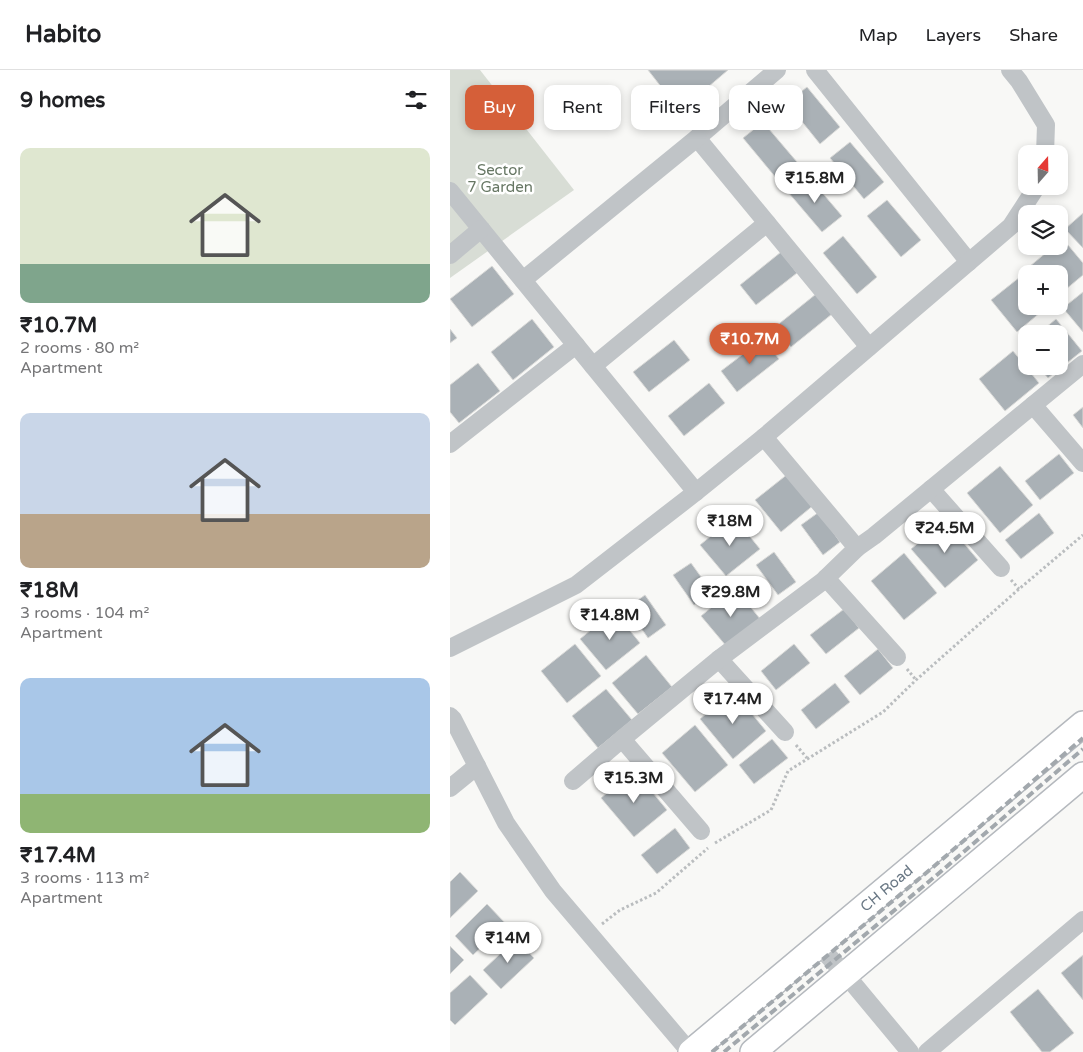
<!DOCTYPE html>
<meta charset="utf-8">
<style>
body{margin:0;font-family:"Varela Round",sans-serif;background:#f6f6f6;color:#202124;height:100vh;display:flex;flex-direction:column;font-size:19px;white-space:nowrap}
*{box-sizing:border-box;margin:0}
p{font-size:16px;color:#757577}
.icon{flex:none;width:28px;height:28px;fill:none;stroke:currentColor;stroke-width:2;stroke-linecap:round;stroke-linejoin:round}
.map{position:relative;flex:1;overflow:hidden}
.side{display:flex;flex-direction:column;background:#fff;width:450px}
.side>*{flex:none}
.banner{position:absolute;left:15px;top:15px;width:475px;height:45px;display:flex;gap:10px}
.needle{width:32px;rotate:20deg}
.buttons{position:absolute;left:568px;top:75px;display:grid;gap:10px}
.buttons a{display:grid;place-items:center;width:50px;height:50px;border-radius:10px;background:#fff;box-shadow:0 2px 8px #0003;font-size:25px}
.price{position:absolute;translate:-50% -42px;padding:0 11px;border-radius:18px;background:#fff;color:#222;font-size:16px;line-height:32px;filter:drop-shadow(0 1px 2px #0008)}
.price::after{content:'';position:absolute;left:50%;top:30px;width:15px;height:11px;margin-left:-8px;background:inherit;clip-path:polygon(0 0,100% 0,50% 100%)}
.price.current{background:#d55f39;color:#fff}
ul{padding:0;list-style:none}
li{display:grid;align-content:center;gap:10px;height:265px;padding:0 20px}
li span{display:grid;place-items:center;height:155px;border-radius:10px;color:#555}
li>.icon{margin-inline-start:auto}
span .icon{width:90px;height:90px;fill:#fffc;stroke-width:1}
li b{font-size:21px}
h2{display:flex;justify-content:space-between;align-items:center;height:60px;padding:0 20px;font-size:21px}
.pill{padding:0 18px;border-radius:10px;background:#fff;box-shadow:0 2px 8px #0003;font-size:18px;line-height:45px}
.pill.current{background:#d55f39;color:#fff}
header{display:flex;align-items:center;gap:30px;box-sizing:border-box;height:70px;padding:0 25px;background:#fff;border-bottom:1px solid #e0e0e0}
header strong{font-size:24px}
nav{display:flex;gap:28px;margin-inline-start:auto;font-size:18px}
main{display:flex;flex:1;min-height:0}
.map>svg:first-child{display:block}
</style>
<header>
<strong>Habito</strong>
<nav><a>Map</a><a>Layers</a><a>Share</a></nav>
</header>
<main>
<section class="side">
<h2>9 homes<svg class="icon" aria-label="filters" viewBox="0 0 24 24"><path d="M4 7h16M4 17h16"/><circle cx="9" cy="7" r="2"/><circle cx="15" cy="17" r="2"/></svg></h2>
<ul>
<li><span style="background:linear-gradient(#dfe7d0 75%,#7fa58c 0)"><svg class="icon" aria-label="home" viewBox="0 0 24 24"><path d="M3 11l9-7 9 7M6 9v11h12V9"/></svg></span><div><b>₹10.7M</b><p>2 rooms · 80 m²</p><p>Apartment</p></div></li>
<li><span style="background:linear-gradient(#c9d6e8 65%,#b9a48a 0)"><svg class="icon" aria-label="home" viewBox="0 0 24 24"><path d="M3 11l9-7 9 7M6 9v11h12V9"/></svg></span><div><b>₹18M</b><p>3 rooms · 104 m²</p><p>Apartment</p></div></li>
<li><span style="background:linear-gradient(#a9c7e8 75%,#8fb573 0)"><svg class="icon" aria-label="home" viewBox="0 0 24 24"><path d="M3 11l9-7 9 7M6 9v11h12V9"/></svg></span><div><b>₹17.4M</b><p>3 rooms · 113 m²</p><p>Apartment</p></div></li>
</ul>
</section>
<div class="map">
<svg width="633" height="982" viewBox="0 0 633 982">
<rect width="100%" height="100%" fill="#f8f8f6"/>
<path fill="#d8ddd5" d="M0 0H30L124 120 0 208Z"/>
<g fill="#aab1b6" stroke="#dadad8">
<path d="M198 0H278L230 41Z"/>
<path d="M357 17 390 57 370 74 337 33Z"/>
<path d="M313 52 347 92 327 109 293 68Z"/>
<path d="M400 72 434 112 414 129 380 88Z"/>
<path d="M358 106 392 146 372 162 338 122Z"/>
<path d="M437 130 471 170 451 187 417 146Z"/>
<path d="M633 143V178L615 159Z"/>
<path d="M393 166 427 207 407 224 373 183Z"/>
<path d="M613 169 633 193V205L609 225V204H585L579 197 604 176H609V173Z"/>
<path d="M331 182 347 203 306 235 290 215Z"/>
<path d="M42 196 64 224 22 257 0 229Z"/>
<path d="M575 203 576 205V236H598L567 262 541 230Z"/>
<path d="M633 222V262L613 238Z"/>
<path d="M366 224 382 244 341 277 325 257Z"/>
<path d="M82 249 104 277 63 310 41 282Z"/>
<path d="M606 249 632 281 598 308 588 296H609V264H588Z"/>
<path d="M0 259 7 268 0 273Z"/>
<path d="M313 269 329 289 287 322 271 301Z"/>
<path d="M224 270 240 290 199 322 183 302Z"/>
<path d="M563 281 589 313 555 341 529 309Z"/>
<path d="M28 293 50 321 9 353 0 342V315Z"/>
<path d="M259 313 275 333 234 366 218 346Z"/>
<path d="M633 337V358L623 345Z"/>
<path d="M609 384 624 403 590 430 575 411Z"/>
<path d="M550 396 583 435 550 463 517 423Z"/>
<path d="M339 403 365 434 331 462 305 430Z"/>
<path d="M369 442 390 472 373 485 351 455Z"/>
<path d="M589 443 604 463 571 489 555 470Z"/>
<path d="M284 447 310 479 276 506 250 475Z"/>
<path d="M495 451 528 490 495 518 461 479Z"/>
<path d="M324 482 346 512 328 525 306 495Z"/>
<path d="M454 483 487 523 454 550 421 511Z"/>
<path d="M241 493 262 522 244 535 223 505Z"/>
<path d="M285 518 311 550 277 577 251 546Z"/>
<path d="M195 525 216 555 198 568 177 538Z"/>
<path d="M394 539 409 558 376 584 360 565Z"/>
<path d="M164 541 190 573 156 600 130 569Z"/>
<path d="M125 574 151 606 117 633 91 601Z"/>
<path d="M344 574 360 593 326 620 311 601Z"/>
<path d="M428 579 443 598 410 625 394 606Z"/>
<path d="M196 585 222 617 188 644 162 613Z"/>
<path d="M385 613 400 632 366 659 351 640Z"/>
<path d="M156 619 182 650 148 678 122 646Z"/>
<path d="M283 621 316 661 283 689 250 649Z"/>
<path d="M245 655 278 695 245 722 212 683Z"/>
<path d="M322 669 338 688 304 714 289 695Z"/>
<path d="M184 700 217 740 184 767 151 728Z"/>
<path d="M225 758 240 778 207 804 191 785Z"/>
<path d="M10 802 28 821 0 848V812Z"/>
<path d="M37 834 56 854 23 885 5 866Z"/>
<path d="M66 869 84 888 51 919 33 900Z"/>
<path d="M0 876 14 890 0 904Z"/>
<path d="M633 885V930L611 903Z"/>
<path d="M20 905 38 924 5 955 0 950V923Z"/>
<path d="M588 919 624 963 600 982H592L560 942Z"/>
</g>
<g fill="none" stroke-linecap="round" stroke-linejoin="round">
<g stroke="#b5b9be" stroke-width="28">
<g id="secondary">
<path id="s1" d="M241 982 633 654"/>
<path d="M303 982 633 705"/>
</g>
</g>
<g stroke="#babdbf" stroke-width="3" stroke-dasharray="2.5 2.5" stroke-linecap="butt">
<path d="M561 510 569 519"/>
<path d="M457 599 466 610"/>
<path d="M346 675 357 688"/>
<path d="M265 773 321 740 338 701 433 642 466 610 569 519 633 465"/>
<path d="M152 854 170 840 206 823 258 778"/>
</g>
<g stroke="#c0c4c7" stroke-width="18">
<path d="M365 0 519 192"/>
<path d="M560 0 569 11 596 55 595 84"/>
<path d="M247 68 419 277"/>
<path d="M0 121 246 422"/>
<path d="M0 185 31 159"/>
<path d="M73 210 247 68 327 0"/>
<path d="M143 296 317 153"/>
<path d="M583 335 633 393"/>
<path d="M0 374 126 275"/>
<path d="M481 419 551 498"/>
<path d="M407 478 424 466 633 294"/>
<path d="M376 508 447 587"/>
<path d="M0 578 126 515 246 422 314 367 561 156 587 116"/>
<path d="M269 589 335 662"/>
<path d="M0 646 3 649 56 753 103 821 240 982"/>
<path d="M123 711 172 669"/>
<path d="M0 718 27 696"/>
<path d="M251 761 172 669 269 589 373 511 407 478 314 367"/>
<path d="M368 875 396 905 460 982"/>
<path d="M477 982 633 850"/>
</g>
<use href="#secondary" stroke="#fff" stroke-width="25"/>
<g stroke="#a2a8ad" stroke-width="4" stroke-dasharray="8 4" stroke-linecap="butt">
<path d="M262 982 482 798 633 668"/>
<path d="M274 982 488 804 633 679"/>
</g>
</g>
<g text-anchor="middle" stroke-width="5" stroke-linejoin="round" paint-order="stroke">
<g font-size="15" fill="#677764" stroke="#fff">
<text x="50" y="105">Sector<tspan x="50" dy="17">7 Garden</tspan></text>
</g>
<g font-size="15" fill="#6a7885" stroke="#fff">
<text dy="5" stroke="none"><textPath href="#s1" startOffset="255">CH Road</textPath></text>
</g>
</g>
</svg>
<div class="buttons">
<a><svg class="needle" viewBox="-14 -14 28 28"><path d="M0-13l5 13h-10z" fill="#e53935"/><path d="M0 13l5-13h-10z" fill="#757577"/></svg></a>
<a><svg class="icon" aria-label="layers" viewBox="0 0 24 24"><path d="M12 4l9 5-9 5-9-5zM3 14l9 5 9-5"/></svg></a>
<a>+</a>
<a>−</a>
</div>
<b class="price" style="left:365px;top:134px">₹15.8M</b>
<b class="price current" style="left:300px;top:295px">₹10.7M</b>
<b class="price" style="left:280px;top:477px">₹18M</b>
<b class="price" style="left:495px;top:484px">₹24.5M</b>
<b class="price" style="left:281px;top:548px">₹29.8M</b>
<b class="price" style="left:160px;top:571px">₹14.8M</b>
<b class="price" style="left:283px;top:655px">₹17.4M</b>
<b class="price" style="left:184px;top:734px">₹15.3M</b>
<b class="price" style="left:58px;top:894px">₹14M</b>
<div class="banner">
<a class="pill current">Buy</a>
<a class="pill">Rent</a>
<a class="pill">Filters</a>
<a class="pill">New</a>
</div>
</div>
</main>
